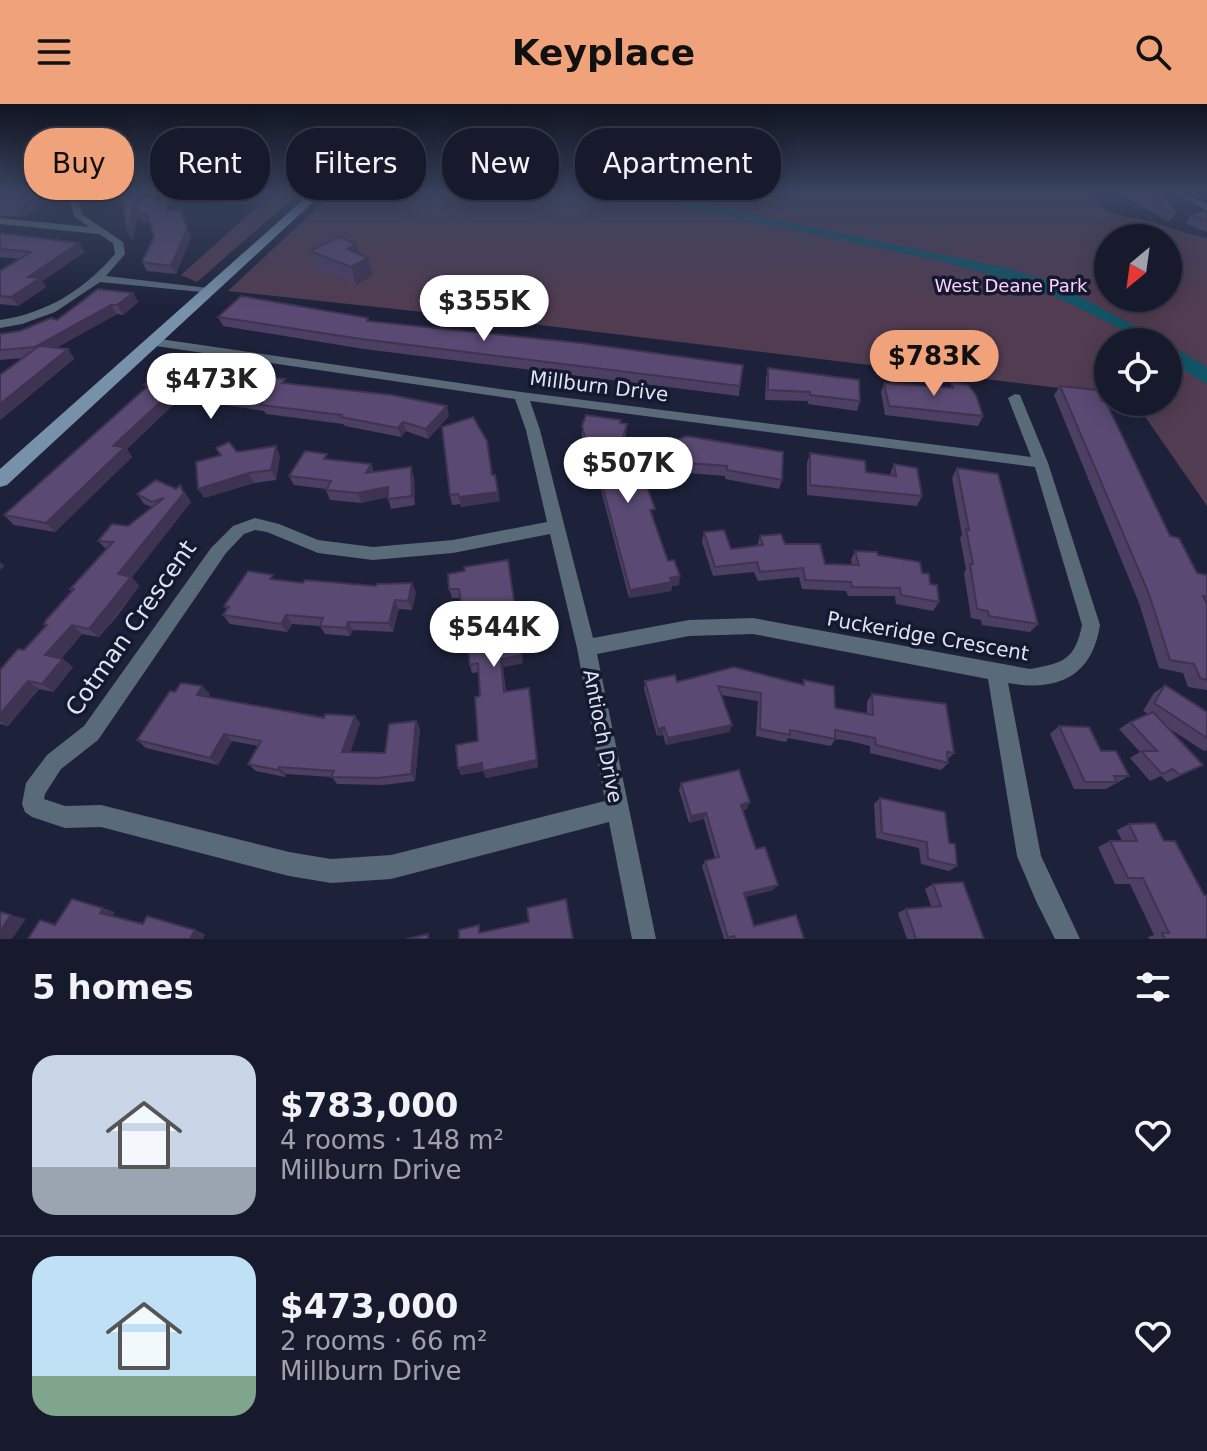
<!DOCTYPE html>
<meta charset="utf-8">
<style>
body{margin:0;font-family:"DejaVu Sans",sans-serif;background:#1f2334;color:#f1f3f6;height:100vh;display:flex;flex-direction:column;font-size:30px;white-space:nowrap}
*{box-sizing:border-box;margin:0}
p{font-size:26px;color:#9ea1a9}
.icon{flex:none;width:44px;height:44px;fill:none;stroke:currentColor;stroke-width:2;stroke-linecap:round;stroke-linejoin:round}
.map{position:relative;height:835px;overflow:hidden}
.sheet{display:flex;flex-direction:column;background:#161a2c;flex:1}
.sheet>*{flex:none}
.guide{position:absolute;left:24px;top:24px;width:800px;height:72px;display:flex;gap:16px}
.needle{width:52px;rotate:209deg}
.buttons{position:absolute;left:1094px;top:120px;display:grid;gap:16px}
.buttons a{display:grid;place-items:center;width:88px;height:88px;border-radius:50%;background:#161a2c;box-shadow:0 4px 20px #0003,0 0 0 2px #353848;font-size:40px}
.price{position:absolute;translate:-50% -68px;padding:0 18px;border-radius:28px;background:#fff;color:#222;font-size:26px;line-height:52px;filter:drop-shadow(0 2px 4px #0008)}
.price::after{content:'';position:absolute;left:50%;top:48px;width:24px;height:18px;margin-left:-12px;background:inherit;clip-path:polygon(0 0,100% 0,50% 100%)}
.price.selected{background:#f0a27a;color:#111}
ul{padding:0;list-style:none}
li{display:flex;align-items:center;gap:24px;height:200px;padding:0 32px}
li+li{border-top:2px solid #353848}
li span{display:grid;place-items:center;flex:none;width:224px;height:160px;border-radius:24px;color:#555}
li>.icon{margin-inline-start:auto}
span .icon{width:96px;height:96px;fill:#fffc;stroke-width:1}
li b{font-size:34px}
h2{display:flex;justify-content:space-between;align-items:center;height:96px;padding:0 32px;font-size:34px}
.chip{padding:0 28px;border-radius:32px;background:#161a2c;box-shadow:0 4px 20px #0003,0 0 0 2px #353848;font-size:28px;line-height:72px}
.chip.selected{background:#f0a27a;color:#111}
header{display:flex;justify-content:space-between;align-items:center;height:104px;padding:0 32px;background:#f0a27a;color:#111;font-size:36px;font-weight:700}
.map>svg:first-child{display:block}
</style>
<header><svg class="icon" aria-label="menu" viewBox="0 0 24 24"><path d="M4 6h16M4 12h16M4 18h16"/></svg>Keyplace<svg class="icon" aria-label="search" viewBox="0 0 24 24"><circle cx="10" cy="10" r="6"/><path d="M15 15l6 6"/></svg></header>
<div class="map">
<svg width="1207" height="835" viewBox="0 0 1207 835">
<rect width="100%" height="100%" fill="#1d223a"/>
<g fill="#523c51" fill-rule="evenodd">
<path d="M189 87H301L197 178 181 171 259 101 211 98Z"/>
<path d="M335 87H1086C1107 115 1123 110 1152 118 1170 124 1188 130 1207 134V402L1135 298H1168V238H1108V290L524 219 228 187ZM1108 134H1168V194H1108Z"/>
</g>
<g fill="#105567">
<path d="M641 87H661L756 112 1008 164 1052 178 1165 238H1139L1121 225 1059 194 1009 176 939 157 672 100Z"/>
<path d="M1168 240 1207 263V280L1168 257Z"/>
</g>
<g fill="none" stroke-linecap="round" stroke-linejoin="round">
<g fill="#596a79" fill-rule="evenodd">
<path d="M67 87H75L83 111 123 138 125 150 106 172 208 184 214 187 212 189 100 178 55 208 22 220 0 224V216C47 209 84 186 115 150L113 139 99 130 0 120V114L89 123 74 112Z"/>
<path d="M1171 87H1181L1207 100V107Z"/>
<path d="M153 234 521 288 1031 353 1008 294 1015 290 1020 291 1048 359 1100 521C1092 573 1057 588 1008 579L1041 752 1080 835H1055L1036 797 1017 752 988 575 753 530 689 532 597 550 656 835H632L609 718 391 775 331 779 289 772 101 723 65 724 32 713 25 708 22 700 26 679 47 651 84 622 211 444 233 422 255 414 279 420 318 436 373 443 453 436 547 418 526 326 515 295 149 241 147 238ZM530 297 1035 363 1082 521C1075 556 1063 559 1030 565L753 514 689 516 593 534 540 326ZM255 426 267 428 318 449 373 456 453 449 550 430 577 544 605 697 391 751 331 755 289 748 101 701 65 702 44 695 45 690 61 665 98 636 226 449 244 430Z"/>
</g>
<path fill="#7791aa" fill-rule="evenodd" d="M313 87H325L7 381 0 383V365Z"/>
</g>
<g fill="#4d3f63">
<path d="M0 87H47L41 90 44 96 39 99 41 103 22 113 0 112Z"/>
<path d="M112 87H143L144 89 143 93 153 92 156 98 165 96 169 106H181L191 134 176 170 147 167 142 158 154 133 150 117 142 119 138 111 132 136 127 127 123 100 115 102Z"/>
<path d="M1118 87H1159L1177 108 1169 118 1120 90Z"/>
<path d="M1207 106V128L1185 119 1191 111Z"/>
<path d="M0 129 85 148 42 177 46 183 18 202 0 200V167L20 155 0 153Z"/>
<path d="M356 140 359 150 373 171 356 181 316 165 310 147Z"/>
<path d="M133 189 138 198 123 211 117 210 56 244 68 245 74 255 0 316V271L23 254 0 256V230L20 227 57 216Z"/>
<path d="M218 213 368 214 369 217 740 282 739 292 364 245 223 222Z"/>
<path d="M768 264 860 297 857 307 808 300V297L765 296 766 274Z"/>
<path d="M223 266 449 312 428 335 406 327 401 333 345 322 343 320 266 310 264 307 185 295 175 299 127 345 132 353 55 428 14 421 4 411 146 284 144 281Z"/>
<path d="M884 279 950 284 952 279 983 312 978 322 885 311 881 288Z"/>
<path d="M1060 282 1197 469 1207 471V586L1188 583 1183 569 1159 564 1139 499 1054 291Z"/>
<path d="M621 319 627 320 625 337 654 414H653L668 457 679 481 672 482 671 487 629 494 600 382 596 383 582 332V322Z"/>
<path d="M667 340 782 376 779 385 725 375V372L675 368 676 360 666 350Z"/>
<path d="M216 344 280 352 276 376 254 379 204 394 220 351Z"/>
<path d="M810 349 866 368 890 371 894 360 922 392 917 402 807 391V359Z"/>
<path d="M330 355 371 360 374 368 414 373 415 401 391 405 388 393 361 399 330 396 326 386V385L294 381 289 372Z"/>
<path d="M957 364 1038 520 1030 528 982 521 981 516 971 514 964 469 966 465 960 434 962 431 952 374Z"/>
<path d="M492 371 500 397 461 403 460 400 452 401 450 391Z"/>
<path d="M180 381 191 398 132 473 139 482 118 511 99 533 82 530 61 555 73 563 53 588 39 585 8 622 0 620V566L24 546 46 522 44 520 72 487 70 485 106 445 98 437 128 422 152 403 144 400 137 390 176 385Z"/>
<path d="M704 428 731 445 757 442 760 432 785 440 825 460 852 461 851 456 855 447 878 451 922 469 930 480 939 498 933 507 896 500 895 492H848L846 487 802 485 799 473 758 477 754 468 713 472 702 438Z"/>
<path d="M448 470 523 559 503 563 506 587 530 592 538 663 486 674 483 667 461 671 458 664 478 637 480 592 478 568 472 569 470 561 461 494H452L449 485Z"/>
<path d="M276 475 303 479 416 488 412 506 399 505 393 528 353 526 350 532 325 530 320 522 292 520 287 528 230 520 223 511 227 506 224 502Z"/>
<path d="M804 576 835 604 867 610V598L872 590 954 649 948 655V659L941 666 870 649V642L850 637 835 635 831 642 788 634 786 638 756 632 758 597 721 591 732 621 729 628 666 641 663 631 657 632 644 585 645 577 802 580Z"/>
<path d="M1165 581 1207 608V646L1204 647 1167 623 1203 661 1167 678 1161 672 1150 677 1130 654 1140 648 1119 625 1130 618 1148 610 1143 607 1154 589Z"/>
<path d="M175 588 210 590 208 593 360 619 350 648 385 649 416 617 420 625 415 677 383 681 337 680 332 673 286 670 285 673 256 667 248 660 258 642 232 637 218 661 146 644 137 636Z"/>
<path d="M1059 622 1101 647 1129 672 1106 685H1074L1050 630Z"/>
<path d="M681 679 747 705 743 706 756 745 773 786 745 793 754 822 804 835H724L702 762 705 757 715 754 704 715 689 719 679 686Z"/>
<path d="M880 694 949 739 957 762 949 767 921 760 919 744 876 734 874 700Z"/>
<path d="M1129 720 1207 835H1149L1148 833 1154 831 1130 780H1115L1098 743 1110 737H1122L1117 726Z"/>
<path d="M933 780 984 835H907L898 809 906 805 931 802 925 785Z"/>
</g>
<g fill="#3e3350">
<path d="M32 87H47L41 90 44 96 39 99Z"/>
<path d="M136 87H143L144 89 139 110 147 109 152 117 142 119 138 111 132 136 127 127Z"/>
<path d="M122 92 127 100 115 102 110 93Z"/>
<path d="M36 94 41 103 22 113 17 105Z"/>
<path d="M181 106 191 134 176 170 171 162Z"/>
<path d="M79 139 85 148 42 177 46 183 18 202 11 193 28 173Z"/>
<path d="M356 140 362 158 368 154 373 171 356 181 347 145Z"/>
<path d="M133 189 138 198 123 211 117 201Z"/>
<path d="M111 201 117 210 42 252 35 243Z"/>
<path d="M68 245 74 255 0 316V300Z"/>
<path d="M219 258 224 267 212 265Z"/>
<path d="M180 285 185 295 175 299 127 345 132 353 55 428 46 419 113 342 169 290Z"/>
<path d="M447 302 449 312 428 335 426 325Z"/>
<path d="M403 318 406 327 401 333 398 324Z"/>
<path d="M276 342 280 352 276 376 271 366Z"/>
<path d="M371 360 374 369H366Z"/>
<path d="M411 363 414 373 415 401 412 392Z"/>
<path d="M249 369 254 379 204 394 198 385Z"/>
<path d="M495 371 500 397 461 403 459 393Z"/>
<path d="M180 381 191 398 132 473 139 482 99 533 89 525 118 470Z"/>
<path d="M388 383 391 392 361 399 358 389Z"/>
<path d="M508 456 523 559 503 563 506 596 501 555Z"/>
<path d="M0 458 5 462 0 466Z"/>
<path d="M680 472 679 481 672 482 671 487 629 494 630 486Z"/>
<path d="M412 479 416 488 412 506 408 497Z"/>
<path d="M395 496 399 505 393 528 389 519Z"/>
<path d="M286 511 292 520 287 528 281 520Z"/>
<path d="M348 518 353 526 350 532 346 524Z"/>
<path d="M72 521 82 530 56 560 45 551Z"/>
<path d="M63 555 73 563 53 588 42 580Z"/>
<path d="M28 577 39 585 8 622 0 617V610Z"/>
<path d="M202 582 210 590 205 599 197 591Z"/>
<path d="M530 592 538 663 486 674 483 667Z"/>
<path d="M355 612 360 619 348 656 342 648Z"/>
<path d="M416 617 420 625 415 677 411 670Z"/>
<path d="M732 621 729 628 666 641 668 634Z"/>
<path d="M664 623 663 631 657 632 658 625Z"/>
<path d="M224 630 232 637 218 661 210 654Z"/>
<path d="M482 659 485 666 461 671 458 664Z"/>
<path d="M279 663 286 670 285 673 278 666Z"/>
<path d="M750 698 747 705 738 707 741 701Z"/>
<path d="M706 709 704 715 689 719 691 712Z"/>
<path d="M778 781 773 786 741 794 744 789Z"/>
<path d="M103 804 115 808 112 813 100 809Z"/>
<path d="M11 811 26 815 12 835H0V827Z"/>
<path d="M195 826 205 830 203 835H190Z"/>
</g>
<g fill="#594973" stroke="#3e3350" stroke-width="2">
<path d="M0 87H39L33 90 36 94 17 105 0 104Z"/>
<path d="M112 87H138L127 127 122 92 110 93Z"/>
<path d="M1134 87H1159L1177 108 1175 110Z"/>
<path d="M153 92 154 98 165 96 166 106H181L187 125 171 162 142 158 154 133 147 109 138 110 137 94Z"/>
<path d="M1207 106V117L1191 111Z"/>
<path d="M0 129 79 139 28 173 40 174 11 193 0 192V167L31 148 0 145Z"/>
<path d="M339 133 356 140 347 145 368 154 351 163 310 147Z"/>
<path d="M98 185 133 189 117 201H111L35 243 0 246V230L20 227 51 214 57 216Z"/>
<path d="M241 192 368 214 367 217 581 239 743 261 740 282 361 235 218 213Z"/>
<path d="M39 242 68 245 0 300V271Z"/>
<path d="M173 253 219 258 212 265 285 275 282 279 392 291 447 302 426 325 403 318 398 324 341 313 342 311 261 301 263 298 180 285 169 290 113 342 125 343 46 419 4 411 149 281H144Z"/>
<path d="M768 264 859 276 860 297 810 291V288L768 286Z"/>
<path d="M884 279 953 284 952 279 968 281 976 291 983 312 889 302Z"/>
<path d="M1060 282 1097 286 1102 297 1106 298 1170 432 1179 434 1197 469 1207 471V493L1203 492 1207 500V576L1200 574 1194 560 1170 556 1149 490Z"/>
<path d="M586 311 621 316 620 319 627 320 623 333 635 367 641 366 655 405 650 406 668 457 674 456 680 472 670 474 672 478 630 486 600 373H596L582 322Z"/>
<path d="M473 313 487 337 492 371H495L498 388 459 393 458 390 450 391 442 323Z"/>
<path d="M686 332 783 348 782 376 727 366V362L676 358 678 351 667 340Z"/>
<path d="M229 338 237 348 276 342 271 366 249 369 198 385 196 358 221 351 216 344Z"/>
<path d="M305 347 327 350 324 355 371 360 366 369 411 363 412 392 388 395V383L358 389 326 386 331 377 289 372Z"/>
<path d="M810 349 865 357 866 368 896 372 894 360 917 364 922 392 810 381Z"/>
<path d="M957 364 998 370 1038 520 989 512 988 507 977 505 970 460H973L966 425 969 426Z"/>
<path d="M156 376 176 385 180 381 184 389 118 470 131 473 89 525 72 521 45 551 63 555 42 580 28 577 0 610V566L18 545 24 546 47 521 44 520 46 516 74 485H70L113 438 98 437 112 420 128 422 164 394 152 398 137 390Z"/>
<path d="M724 426 731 445 763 441 760 432 781 430 785 440H820L825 460 859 461 855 447 877 448 878 451 920 458 922 469 929 470 930 480 937 481 939 498 901 491 900 484 852 483 851 478 805 476 803 464 760 468 757 458 715 463 704 428Z"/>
<path d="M508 456 522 551 501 555 504 588 529 584 537 656 483 667 482 659 458 664 456 641 478 637 475 593 480 592 478 559 470 561 459 485H449L448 470 465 467 464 463Z"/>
<path d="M248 467 273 471 270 475 303 479 305 476 376 482 377 480 412 479 408 497 395 496 389 519 348 518 346 524 320 522 323 514 286 511 281 520 223 511 229 503 224 502Z"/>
<path d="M734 563 804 581V576L834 582 835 604 873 611 872 590 946 600 954 649 947 648 948 659 876 641 875 634 835 626V635L790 626V631L760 625 761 589 718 582 732 621 668 634 664 623 658 625 645 577 675 571 677 578Z"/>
<path d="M181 579 202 582 197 591 324 614 325 610 355 612 342 648 385 649 389 620 416 617 411 670 378 674 331 673 334 667 279 663 278 666 248 660 261 637 224 630 210 654 137 636 170 587 175 588Z"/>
<path d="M1165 581 1207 608V634L1154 599Z"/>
<path d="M1153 608 1203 661 1180 671 1173 665 1162 670 1141 647H1157L1130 618Z"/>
<path d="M1059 622 1089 623 1101 647H1116L1129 672H1114L1117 678H1085Z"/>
<path d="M739 666 750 698 741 701 750 728 756 745 765 743 778 781 744 789 754 822 796 811 804 835H735L734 832 728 834 705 757 719 753 706 709 691 712 681 679Z"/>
<path d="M880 694 945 708 949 739 955 740 957 762 928 755 927 738 882 729Z"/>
<path d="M1155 719 1164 737H1175L1204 791H1207V835H1165L1162 829H1169L1143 774H1128L1110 737H1137L1129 720Z"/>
<path d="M963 778 984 835H916L906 805 941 802 933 780Z"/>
<path d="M72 795 103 804 100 809 143 820 147 812 195 826 190 835H28L40 816 55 821Z"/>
<path d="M566 795 573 835H459V826L479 821V829L529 818 527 804Z"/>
<path d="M0 808 11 811 0 827Z"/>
<path d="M428 830V835H406Z"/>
</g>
<linearGradient id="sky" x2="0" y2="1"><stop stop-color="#101320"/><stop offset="0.43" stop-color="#3a4460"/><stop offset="1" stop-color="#3a4460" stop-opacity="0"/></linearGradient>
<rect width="1207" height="204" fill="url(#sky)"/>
<g text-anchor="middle" stroke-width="7" stroke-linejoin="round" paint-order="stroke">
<g font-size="18" fill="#ffcffd" stroke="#141930">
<text x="1011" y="188">West Deane Park</text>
</g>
<g font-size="20" fill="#dfe3f3" stroke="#141930">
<text transform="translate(599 282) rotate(7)" y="7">Millburn Drive</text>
<text transform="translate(928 532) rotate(10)" y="7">Puckeridge Crescent</text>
<text transform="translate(603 632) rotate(79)" y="7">Antioch Drive</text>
</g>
<g font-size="24" fill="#dfe3f3" stroke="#141930">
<text transform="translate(131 524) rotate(-55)" y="8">Cotman Crescent</text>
</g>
</g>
</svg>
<div class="buttons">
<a><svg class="needle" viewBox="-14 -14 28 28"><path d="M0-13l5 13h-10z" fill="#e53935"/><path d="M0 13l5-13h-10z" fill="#9ea1a9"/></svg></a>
<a><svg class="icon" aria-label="locate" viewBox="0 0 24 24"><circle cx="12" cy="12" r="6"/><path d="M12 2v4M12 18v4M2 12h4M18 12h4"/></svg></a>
</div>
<b class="price" style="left:484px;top:239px">$355K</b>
<b class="price selected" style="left:934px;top:294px">$783K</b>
<b class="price" style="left:211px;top:317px">$473K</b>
<b class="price" style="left:628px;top:401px">$507K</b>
<b class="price" style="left:494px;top:565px">$544K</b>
<div class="guide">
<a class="chip selected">Buy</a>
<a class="chip">Rent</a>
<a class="chip">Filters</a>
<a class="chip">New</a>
<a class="chip">Apartment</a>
</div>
</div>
<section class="sheet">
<h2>5 homes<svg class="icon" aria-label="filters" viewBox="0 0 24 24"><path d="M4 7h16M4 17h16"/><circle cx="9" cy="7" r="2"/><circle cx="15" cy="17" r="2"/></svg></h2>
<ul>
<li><span style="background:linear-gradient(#c9d6e8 70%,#9aa5b1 0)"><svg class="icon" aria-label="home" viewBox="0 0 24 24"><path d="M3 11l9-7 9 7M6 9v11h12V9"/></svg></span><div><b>$783,000</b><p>4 rooms · 148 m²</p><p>Millburn Drive</p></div><svg class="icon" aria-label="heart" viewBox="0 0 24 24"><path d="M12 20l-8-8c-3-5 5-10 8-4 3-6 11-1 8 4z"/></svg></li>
<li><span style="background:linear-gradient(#bfe0f5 75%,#7fa58c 0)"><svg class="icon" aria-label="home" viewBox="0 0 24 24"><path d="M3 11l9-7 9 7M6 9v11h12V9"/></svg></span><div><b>$473,000</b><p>2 rooms · 66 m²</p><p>Millburn Drive</p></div><svg class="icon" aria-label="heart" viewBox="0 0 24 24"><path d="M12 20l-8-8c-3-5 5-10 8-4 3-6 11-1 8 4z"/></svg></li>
</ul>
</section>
